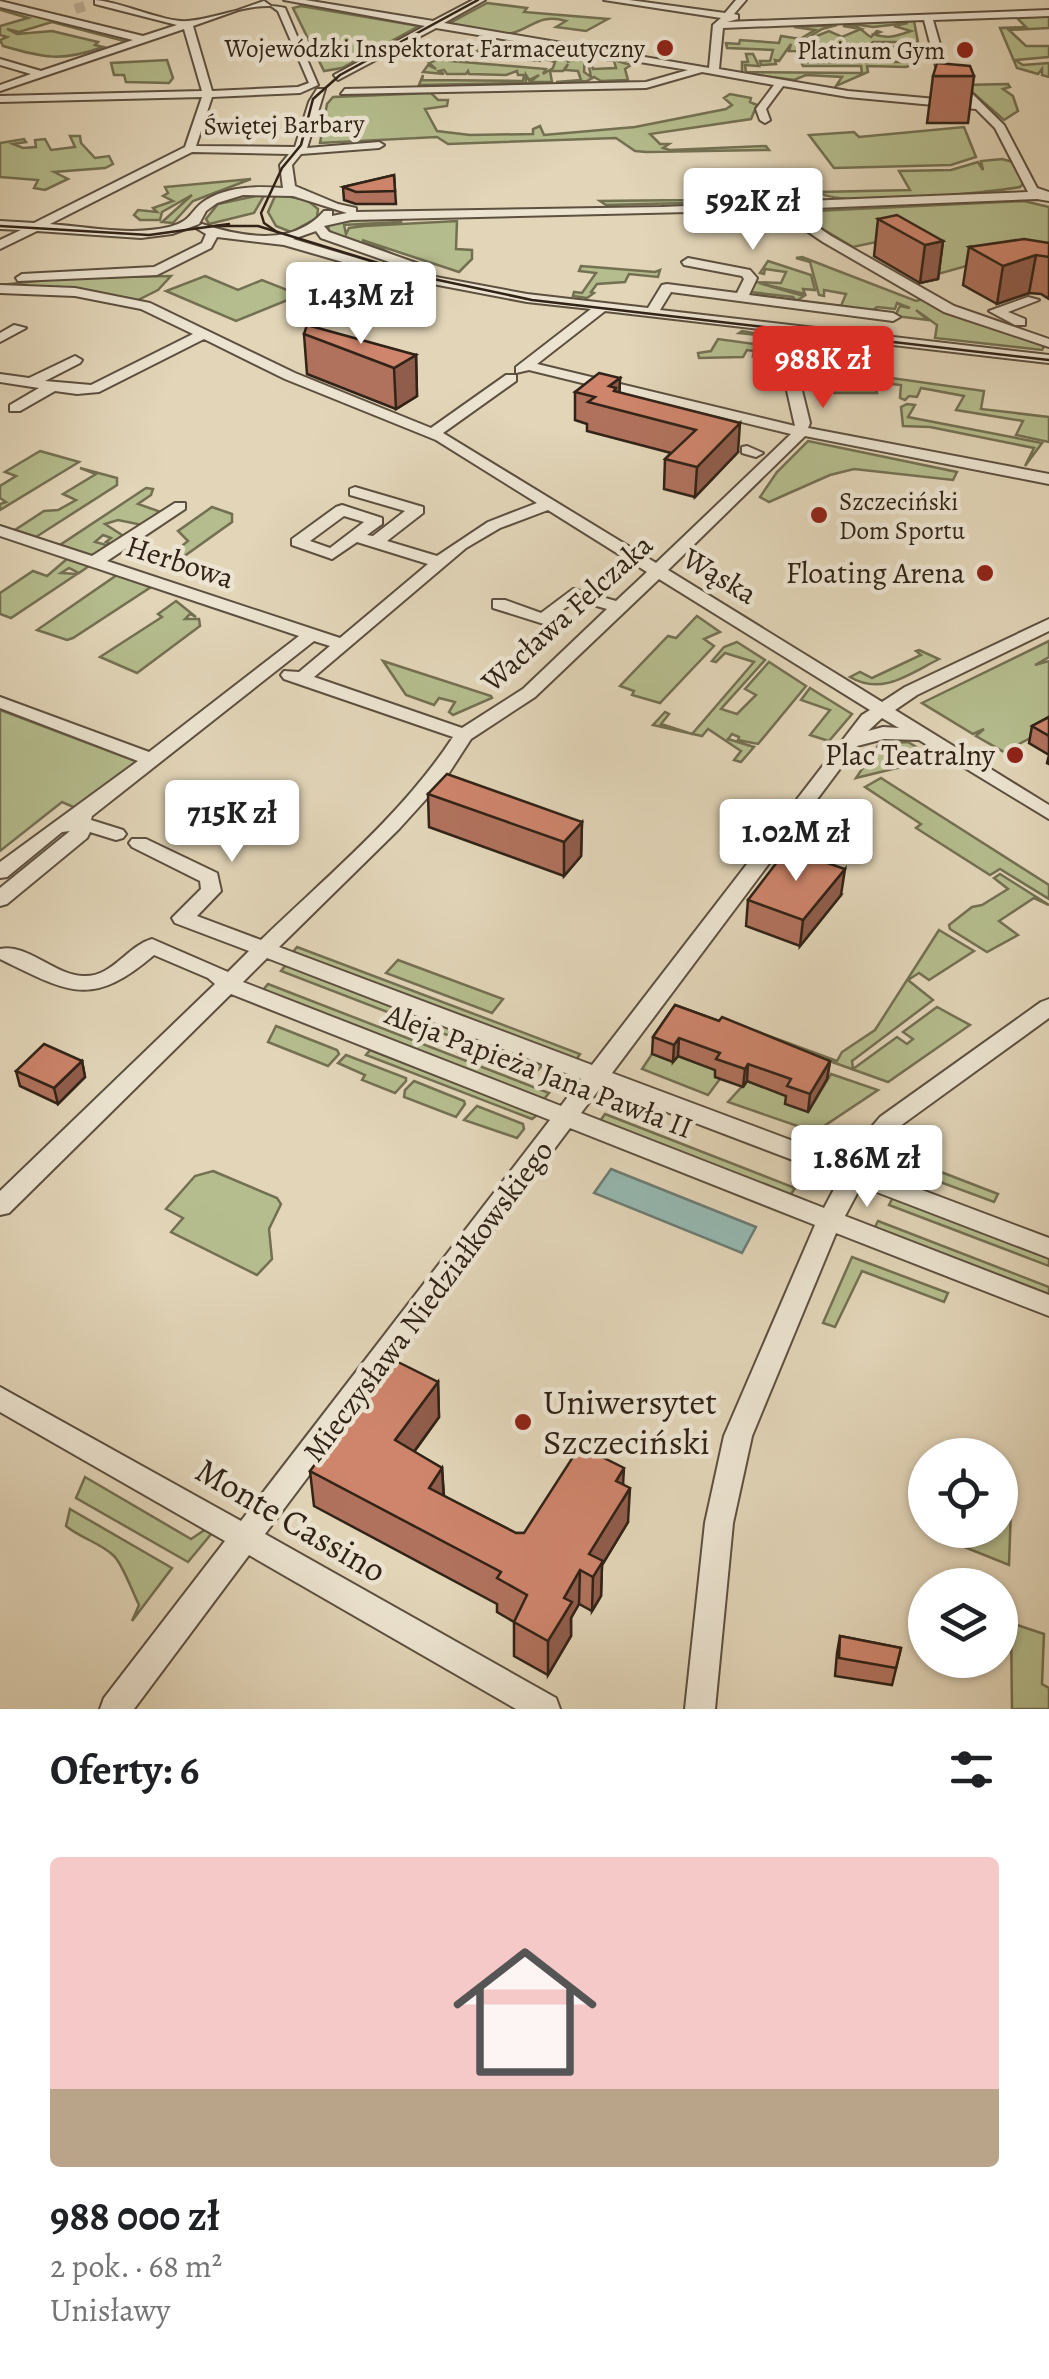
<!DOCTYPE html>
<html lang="pl">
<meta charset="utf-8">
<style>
body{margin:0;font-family:Alegreya,serif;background:#f2f2f2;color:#202124;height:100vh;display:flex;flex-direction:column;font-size:38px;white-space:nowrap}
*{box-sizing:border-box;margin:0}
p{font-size:32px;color:#757577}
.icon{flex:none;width:55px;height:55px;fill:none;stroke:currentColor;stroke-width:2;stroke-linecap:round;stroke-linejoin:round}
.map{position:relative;height:1709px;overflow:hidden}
.side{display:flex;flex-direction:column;background:#fff;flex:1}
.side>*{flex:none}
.controls{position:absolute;left:908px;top:1438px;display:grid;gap:20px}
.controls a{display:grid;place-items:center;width:110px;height:110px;border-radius:50%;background:#fff;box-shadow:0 2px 8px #0004;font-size:50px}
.price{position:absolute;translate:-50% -85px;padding:0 22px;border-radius:10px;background:#fff;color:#222;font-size:32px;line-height:65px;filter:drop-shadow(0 2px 5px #0008)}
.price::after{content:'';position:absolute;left:50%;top:60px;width:30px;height:22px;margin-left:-15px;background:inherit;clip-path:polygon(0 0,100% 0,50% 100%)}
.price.active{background:#d93025;color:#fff}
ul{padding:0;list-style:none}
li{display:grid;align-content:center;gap:20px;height:530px;padding:0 50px}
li+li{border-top:2px solid #e0e0e0}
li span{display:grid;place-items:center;height:310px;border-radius:10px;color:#555}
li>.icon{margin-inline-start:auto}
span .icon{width:180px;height:180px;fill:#fffc;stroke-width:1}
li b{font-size:42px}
h2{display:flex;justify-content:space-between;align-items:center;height:120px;padding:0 50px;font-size:42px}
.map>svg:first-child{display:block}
</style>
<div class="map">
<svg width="1049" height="1709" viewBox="0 0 1049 1709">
<rect width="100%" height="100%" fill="#e2d5b8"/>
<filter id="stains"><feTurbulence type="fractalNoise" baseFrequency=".002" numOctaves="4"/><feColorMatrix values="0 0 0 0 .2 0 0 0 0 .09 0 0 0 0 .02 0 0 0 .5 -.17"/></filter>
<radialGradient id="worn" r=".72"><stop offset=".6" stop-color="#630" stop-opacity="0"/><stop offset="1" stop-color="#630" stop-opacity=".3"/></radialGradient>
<g fill="#b5bd8e" stroke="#737052" stroke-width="2.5">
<path d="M487 3 527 8 524 12 608 19 586 31 556 27 566 21C538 13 532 29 509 34 504 36 458 27 450 23Z"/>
<path d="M301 6 419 26 342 68 324 71 293 8Z"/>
<path d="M0 7 130 39 124 41 52 22 19 32 7 29 17 34 52 31 98 42 95 45 103 47C61 62 45 58 3 46L0 40 7 37 0 35V26L28 18 1 10Z"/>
<path d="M1049 16V28L1009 30 1026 46H1049V57L1015 60 1023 65 1049 63V77L1042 75V69L1038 74 1017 68 1000 28 1026 27 1017 18Z"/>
<path d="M914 21 918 42H873L866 47H919L922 60 907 59 904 52H867L864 46V52L789 51 791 44 779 61 775 60 776 64 761 65 760 61H770L773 50 727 48 726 43 739 44 740 40 779 43 781 36 800 39 815 30 794 27 837 25 822 29 801 42 829 31 842 37 861 29 843 26C862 24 860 31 871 37L877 31 880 32 874 34C887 40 899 35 911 31L894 26 908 23 873 27 845 23Z"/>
<path d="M483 39 490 40 485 44 568 58 576 54 571 52 586 51 567 62 585 56 584 72 591 77 587 56 601 57 590 60 593 69 616 68 614 61 607 60 610 59 631 65 625 69 628 80 601 81 594 77 587 81 556 82 581 80 578 71 565 70 568 64 563 71H550L552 82H530L539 75 529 80 526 75V83L419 85 423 75 422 80 523 81 524 75H518L517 71 506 75 469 74 468 71 466 74H447L444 70 439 71 444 74 423 72 428 65 436 69 429 63 455 52 463 53 451 61 546 69 543 74 553 68 555 62 540 58V61L487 57 492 52 483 51 480 54 485 57 463 55 470 50 480 52 472 49 482 41 464 49Z"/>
<path d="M746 54H753L759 66 745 65 746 72 862 73 861 66H803L801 62H920L906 67 867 66 868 72 836 86 842 77 806 75 794 80 742 73V62H748Z"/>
<path d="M167 60 173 78 169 83 126 82 124 75H114L111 63Z"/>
<path d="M1008 84 1010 87 1003 89 1013 96 1018 111 1004 120 964 85Z"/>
<path d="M431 93 438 100H448L447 106 425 109 437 131 470 135 533 134V129L540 126 544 135 635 127 726 109 732 105 724 98 730 94 751 98 750 102 757 105 751 119 650 134 660 144H669L663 148 670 150 766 146 769 150 646 152 635 151 616 138 448 144 437 137 320 143 327 104 333 97Z"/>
<path d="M964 127 976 157 951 165 834 168 809 135 854 132 859 137Z"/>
<path d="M70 136H80L81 143 95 158 109 156 113 164 105 168 54 172 68 179 45 190 34 188 38 180 0 177V143L24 139 26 142 13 144 23 148 36 147 35 140 45 139 51 150 75 147Z"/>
<path d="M1002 159 1013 162 1023 184 1020 187C995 192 834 208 819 192L910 190 899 171 951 170 978 162 983 170 981 161Z"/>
<path d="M251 179 193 201 173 223 162 222 192 195 162 212 160 220H140L134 215 138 210 157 212 153 208 173 201 163 196 168 193 165 187Z"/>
<path d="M803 190 811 193 810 198 691 207 688 203 606 205 600 201 687 200Z"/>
<path d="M265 194 254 213 209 224 206 219 218 204Z"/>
<path d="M276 194 307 200 318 209 317 218 291 232 276 226 268 212Z"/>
<path d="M1024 201 1049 207V270L977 263 938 274 876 242 853 247 794 212Z"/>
<path d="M342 218H401V222L344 225 346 234 349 228 364 226 457 221 456 249 472 250V259L459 272 362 240 408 261 330 233 328 226Z"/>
<path d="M802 257 916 301 923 299 1045 345 1042 350 935 338 937 325 916 310 928 320 895 316 900 306 910 308 897 303 895 309 877 307 872 311 815 307 818 303 841 306 846 294 824 290V296L819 295 810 262 796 258Z"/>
<path d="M768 261 811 275 815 290 803 289 805 294 759 283 804 296 796 301 793 297 750 292 751 282 781 283 786 272 765 269 764 274 760 273Z"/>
<path d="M581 266 655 272 660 270 658 277 629 274 625 282 597 284 591 292 594 293 587 298 573 296 574 292 582 293 596 273 579 271Z"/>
<path d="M171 276 158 290 136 301 0 285 64 278Z"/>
<path d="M205 276 238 290 262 280 300 295 236 321 166 291Z"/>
<path d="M742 331 764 335 767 348H761V351L768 352 753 356 754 351 747 350 743 357 699 358 698 353 711 351 718 339 754 344 758 335 739 333Z"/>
<path d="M859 360 860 365 869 366 871 373 884 374V377L984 391 981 409 1049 417V442L1016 435 1023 421 956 410 964 396 921 388 917 397 909 396 905 400 900 398 901 385 873 382 877 393H834L831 385 847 384 831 383 829 376H850L844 361Z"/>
<path d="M907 404 915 405 908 417 1042 443 1025 466 1034 448 930 427 903 426 901 407Z"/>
<path d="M808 441 957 472 953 480 854 469 830 475 769 502 760 497 777 472Z"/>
<path d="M40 451 79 462 0 510V504L6 502 0 498V486L16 476 5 472Z"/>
<path d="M80 468 117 478V485L36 537 15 530 44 511 58 510 76 500 63 494 96 474Z"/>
<path d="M146 488 153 489 151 495 138 504 161 512 142 525 118 520 105 524 125 537 116 546 106 542 111 538 103 535 95 542 114 547 96 557 60 545Z"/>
<path d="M212 507 232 514V522L183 557 173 559 176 556 172 554 188 541 178 531Z"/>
<path d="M67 559 89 566 79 573 69 568 61 573 77 574 11 618 0 614V593L33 571 47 576Z"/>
<path d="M117 575 151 587 73 638 67 640 37 630Z"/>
<path d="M176 601 196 617 190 614 185 619H199L200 626 137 673 100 657 162 617 158 614Z"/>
<path d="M697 616 720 632 704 639 714 646 660 703 632 695 634 691 620 686 668 636 676 638Z"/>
<path d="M1049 641V657L1035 665 1049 661V728L1004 752 976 736 984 729 973 734 922 703Z"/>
<path d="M737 642 765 660 721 709 737 714 756 695 745 689 769 662 806 686 758 744 738 740 739 737 732 734 728 739 754 747 741 762 734 760 741 751 708 729 702 736 653 725 665 712 669 714 661 724 692 734 754 662 725 653 716 662 712 661 724 647Z"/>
<path d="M919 650 939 659C909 674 882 696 850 677L860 672 872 678 921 655 916 651Z"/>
<path d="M383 661 491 696 492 698 453 715 449 712 455 702 439 698 434 705 406 695Z"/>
<path d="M810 688 852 714 829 741 810 735 830 710 801 700Z"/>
<path d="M0 710 138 762 78 809 62 802 0 851Z"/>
<path d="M908 742 928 754 905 766 856 778 879 744Z"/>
<path d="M881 778 1049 885V899L1000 869 990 875 916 828 921 824 865 787Z"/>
<path d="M1000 874 1049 905 1034 898 999 921 1018 935 987 952 950 929 949 925 972 907 982 905 1008 889 994 878Z"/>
<path d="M939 930 974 951 929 980 919 973 908 980 933 1000 852 1061 853 1069 897 1037 907 1044 913 1039 903 1032 937 1007 970 1025 888 1082 754 1034 756 1031 837 1061 842 1052 875 1030Z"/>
<path d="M297 947 580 1054 576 1060 293 952Z"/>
<path d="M398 960 503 999 492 1013 386 973Z"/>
<path d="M286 965 543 1064 538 1070 281 971Z"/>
<path d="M268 984 549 1093 544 1099 263 990Z"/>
<path d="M276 1026 337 1050 339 1054 328 1066 268 1042Z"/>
<path d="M370 1050 528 1111 537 1115 532 1119 366 1055Z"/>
<path d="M652 1054 678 1056 719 1071 720 1079 708 1095 642 1069Z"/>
<path d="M346 1055 406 1078V1081L395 1093 362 1080 365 1075 338 1063Z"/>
<path d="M831 1074 878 1090 815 1132 728 1102 747 1081 789 1097 808 1112Z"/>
<path d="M414 1081 464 1101 465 1104 456 1117 404 1097 405 1090Z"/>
<path d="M477 1106 523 1124 524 1129 517 1138 464 1120Z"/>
<path d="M605 1114 795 1188 790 1196 600 1121Z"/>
<path d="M910 1160 998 1194 994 1202 905 1169Z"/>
<path d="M213 1171 277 1198 281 1204 269 1229 272 1259 257 1275 171 1232 183 1218 166 1209 195 1176Z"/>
<path d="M893 1197 1049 1256V1266L889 1205Z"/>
<path d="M878 1221 1049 1287V1297L874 1229Z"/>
<path d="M852 1257 948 1293 944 1302 862 1271 835 1327 823 1323Z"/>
<path d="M85 1477 191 1539 206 1529 212 1533 188 1562 76 1498Z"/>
<path d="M1000 1506 1011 1508 1009 1565 937 1536 936 1530H1000Z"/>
<path d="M70 1509 172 1568 132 1621 139 1605C132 1591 123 1565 114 1556 101 1543 80 1538 66 1526Z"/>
<path d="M1011 1623 1044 1634 1042 1684 1049 1688V1709H1012Z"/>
</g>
<path fill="#95b8b1" stroke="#6d7c73" stroke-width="2.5" d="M611 1169 756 1227 742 1253 594 1193Z"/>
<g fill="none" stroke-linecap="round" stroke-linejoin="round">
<path stroke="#bfb198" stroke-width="10" stroke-dasharray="10 5" stroke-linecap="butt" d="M75 9 85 6"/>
<g stroke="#5d503f" stroke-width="4">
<g id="minor">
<path d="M95 0C122 2 164 23 188 21 222 18 253 0 285 8L318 85 300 93 212 97 196 146 295 147 309 102 317 89H325L307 148 379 142 384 145 379 148 301 154 292 165 295 186 338 204 356 208V212L661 207 1028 192 995 128 976 109 848 97 783 86 766 109 770 120 765 123 760 120 756 109 774 85 702 72 646 88 341 94 345 89 646 82 688 70 436 28 338 80 334 75 425 26 284 0H305L433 21 473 0H485L444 23 709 68 713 25 721 18 604 0H629L725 13 736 0H746L734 14 738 15V19L727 22 1049 10V16L933 20 947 69 1004 125 1037 188 1049 192V201L1037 199 791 209 831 236 954 306 1049 339V347L944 312 823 242 776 210 351 220 324 226 329 232 419 264 421 267 415 271 321 238 316 231 293 239 393 269 527 294 648 308 662 285 667 284 737 293 744 279 742 276 684 265 682 262 688 258 750 270 757 278 749 295 893 313 900 317 893 321 671 292 660 310 1049 355V363L790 333V342L810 423 808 428 1049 474V484L805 436 668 570 882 702 905 687 1049 619V631L917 695 895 710 1049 805V819L919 740 884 739 857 746 612 1073 849 1162 864 1136 880 1117 1041 1002 1049 999V1018L896 1129 881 1148 869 1170 1049 1238V1258L861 1186 845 1216 1049 1295V1316L836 1233 752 1436 733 1523 715 1709H685L705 1523 724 1436 815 1225 570 1128 265 1534 556 1698 560 1709H516L249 1555 134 1709H100L104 1698 225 1541 0 1412V1387L241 1521 550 1120 231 994 9 1213 0 1215V1191L215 984 208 978 154 955C91 1009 68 992 0 959V949C27 943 54 975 83 976 112 978 127 946 152 939L228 972 249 951 175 923 172 918 201 889 200 881 132 847 129 843 132 839H146L217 873 221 891 197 916 261 940C327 876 402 815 453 737L284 679 281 675 284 671 299 672 330 646 314 641 92 816 91 820 123 830 126 834 123 838 116 840 90 832 87 838 7 904 0 906V888L70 831 62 832 7 877 0 878V862L138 761 0 708V697L149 752 299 636 0 536V526L92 556 175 503H185V509L107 561 340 638 428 564 357 542 332 559 292 545V539L336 507 342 505 382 518V524L367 535 373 536 405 511 350 495V489L355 487 423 507V513L387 541 437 556 488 522 537 503 436 440 285 379 204 339 99 392 77 394 55 391 20 411H10V405L39 388 0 382V374L29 378 75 356 82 360 80 363 45 381 91 385 193 334 141 309 75 296 0 293V285L75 288 150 303 295 373 431 428 506 375H516V381L443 433 656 563 791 434 529 370 516 373V367L591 309 527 302 391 276 284 245 217 237 211 248 157 275 18 281 16 278 22 274 154 267 202 243 206 234 196 228 202 224C242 237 293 247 324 211H332V216L347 213 293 196 243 195 217 203 206 211 199 224 172 234 141 238 37 231 0 249V240L21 230 0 229V221L34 223 185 147 202 97 0 102V96L202 91 184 29 0 91V85L31 74 0 65V59L41 71 133 40 0 7V1L143 36 177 25 95 4ZM264 1 278 11 309 83 298 87 212 91 193 26ZM924 20 937 70 969 102 848 91 719 69 723 28ZM192 152 289 154 280 165 283 188C258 186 228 186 206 200 189 211 193 221 169 227 132 236 88 227 50 224ZM605 311 777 331 776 342 795 426 537 364ZM548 510 647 572 616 601 573 589 541 613 505 600H493V608L544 624 576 600 607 609 523 689 462 728 314 677 466 548 500 528ZM344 516 364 522 330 548 310 541ZM659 579 870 710 862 715 592 1065 279 947 399 829 447 776 471 739 535 697ZM882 718 899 728 883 727 868 731ZM267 958 581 1079 561 1106 243 982ZM601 1087 840 1178 824 1208 581 1113Z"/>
<path d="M1028 297 1039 300 1008 312 1025 319V325H1015L989 311Z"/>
<path d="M14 325 26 328 0 342V333Z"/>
<path d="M747 446 763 453 756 457 742 453V447Z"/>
</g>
</g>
<use href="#minor" fill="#ece4d1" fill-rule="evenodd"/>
<g stroke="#312317" stroke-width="2.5">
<path d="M0 226 149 235 229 224"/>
<path d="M216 226H258L424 277 532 300 1049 360"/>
<path d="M277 232 264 223 261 213 282 168 301 145 313 99 340 75 478 0"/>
</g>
</g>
<g fill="#b1725d" stroke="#312317" stroke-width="2.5">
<path d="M933 76H974L968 123H927Z"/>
<path d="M394 175 396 204H356L344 200 343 187Z"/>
<path d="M878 219 943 241 938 279 920 283 874 256Z"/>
<path d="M1049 243V299L1041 294 1029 293 997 304 963 285 969 247Z"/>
<path d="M304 334 416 355 417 396 396 409 307 374Z"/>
<path d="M620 378 619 392 738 452 695 497 664 489 665 459 671 453 587 431V424L575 420V392Z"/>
<path d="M1049 717V764L1047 763 1049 755 1029 743 1032 726Z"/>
<path d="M428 794 582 822 581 856 564 876 429 827Z"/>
<path d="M841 895 800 946 746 926 748 900Z"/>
<path d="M675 1005 830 1061 827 1079 808 1112 785 1104 786 1096 747 1081 743 1087 715 1077V1070L678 1056 673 1062 652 1054 653 1037Z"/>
<path d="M82 1061 85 1077 58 1104 20 1086 16 1071Z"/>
<path d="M438 1382 439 1417 414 1452 442 1468 444 1496 516 1533H524L623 1484 628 1522 602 1565 601 1596 592 1611 579 1604 571 1618V1636L548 1675 514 1656V1622L497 1612V1604L314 1506 310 1471Z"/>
<path d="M840 1636 901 1648 892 1685 835 1676 837 1653Z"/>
</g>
<g fill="#905d4c" stroke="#312317" stroke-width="2.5">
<path d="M943 241 938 279 920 283 925 245Z"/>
<path d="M1036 255 1029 293 997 304 1003 266Z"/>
<path d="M416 355 417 396 396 409 394 368Z"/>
<path d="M620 378 619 406 609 386Z"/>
<path d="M740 423 738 452 695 497 697 467Z"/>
<path d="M582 822 581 856 564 876V842Z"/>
<path d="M845 869 841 895 800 946 803 920Z"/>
<path d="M679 1038 678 1056 673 1062 674 1045Z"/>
<path d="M82 1061 85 1077 58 1104 54 1088Z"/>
<path d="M830 1061 827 1079 808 1112 810 1094Z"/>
<path d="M748 1064 747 1081 743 1087 745 1069Z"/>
<path d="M438 1382 439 1417 397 1475 395 1440Z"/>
<path d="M442 1468 444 1502 429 1488Z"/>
<path d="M624 1468 622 1501 630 1488 628 1522 602 1565 601 1596 592 1611 593 1577 589 1554 616 1481Z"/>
<path d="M580 1570 579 1604 571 1618V1636L548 1675V1641L564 1598Z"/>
</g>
<g fill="#ce856c" stroke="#312317" stroke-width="2.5">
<path d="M937 63 970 66 974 76H933Z"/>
<path d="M394 175 395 191 356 192 343 187Z"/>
<path d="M897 215 943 241 925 245 878 219Z"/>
<path d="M1024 239 1049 243V257L1036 255 1003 266 969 247Z"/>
<path d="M307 325 416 355 394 368 304 334Z"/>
<path d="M599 373 620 378 609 386 616 388 614 391 740 423 697 467 665 459 696 430 588 402 595 397 575 392Z"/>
<path d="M1049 717V736L1032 726Z"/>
<path d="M447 774 582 822 564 842 428 794Z"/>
<path d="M787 849 845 869 803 920 748 900Z"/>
<path d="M675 1005 719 1021 722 1017 830 1061 810 1094 787 1086 791 1079 748 1064 745 1069 716 1059 720 1053 679 1038 674 1045 653 1037Z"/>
<path d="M44 1044 82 1061 54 1088 16 1071Z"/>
<path d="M394 1360 438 1382 395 1440 442 1468 429 1488 516 1533H524L580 1446 624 1468 616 1481 630 1488 589 1554 603 1561 593 1577 580 1570 564 1598 572 1602 548 1641 514 1622 527 1595 497 1578 501 1572 310 1471Z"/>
<path d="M840 1636 901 1648 896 1668 839 1658Z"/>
</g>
<g fill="#8f2418" stroke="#ece4d1" stroke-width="4">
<circle cx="665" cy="48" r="10"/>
<circle cx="965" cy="50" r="10"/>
<circle cx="819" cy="515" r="10"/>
<circle cx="985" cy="573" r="10"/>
<circle cx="1015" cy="755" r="10"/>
<circle cx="523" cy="1422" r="10"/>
</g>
<g text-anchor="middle" stroke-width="9" stroke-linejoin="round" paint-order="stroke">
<g font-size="25" fill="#312317" stroke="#ece4d1" text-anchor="end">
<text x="645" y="57">Wojewódzki Inspektorat Farmaceutyczny</text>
<text x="945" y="59">Platinum Gym</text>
<text x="839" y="510" text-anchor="start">Szczeciński<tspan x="839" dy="29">Dom Sportu</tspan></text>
</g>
<g font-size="25" fill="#312317" stroke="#ece4d1">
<text transform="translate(284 124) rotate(-1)" y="9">Świętej Barbary</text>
</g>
<g font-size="30" fill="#312317" stroke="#ece4d1">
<text transform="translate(180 562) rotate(18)" y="10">Herbowa</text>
<text transform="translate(720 576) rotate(31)" y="10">Wąska</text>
<text transform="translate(567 613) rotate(-42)" y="10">Wacława Felczaka</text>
<text transform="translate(539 1071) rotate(21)" y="10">Aleja Papieża Jana Pawła II</text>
<text transform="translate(428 1301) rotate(-53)" y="10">Mieczysława Niedziałkowskiego</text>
</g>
<g font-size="30" fill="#312317" stroke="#ece4d1" text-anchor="end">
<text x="965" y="583">Floating Arena</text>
<text x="995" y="765">Plac Teatralny</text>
</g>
<g font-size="35" fill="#312317" stroke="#ece4d1" text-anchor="start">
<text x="543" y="1414">Uniwersytet<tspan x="543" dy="40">Szczeciński</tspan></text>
</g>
<g font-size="35" fill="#312317" stroke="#ece4d1">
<text transform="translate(291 1520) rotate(30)" y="12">Monte Cassino</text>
</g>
</g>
<rect width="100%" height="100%" filter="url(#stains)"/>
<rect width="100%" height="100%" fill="url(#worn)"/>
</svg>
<div class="controls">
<a><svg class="icon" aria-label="locate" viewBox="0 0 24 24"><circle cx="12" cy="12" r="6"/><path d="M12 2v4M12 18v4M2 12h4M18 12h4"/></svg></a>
<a><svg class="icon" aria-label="layers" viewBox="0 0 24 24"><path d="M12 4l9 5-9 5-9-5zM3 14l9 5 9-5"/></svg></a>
</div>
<b class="price" style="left:753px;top:253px">592K zł</b>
<b class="price" style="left:361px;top:347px">1.43M zł</b>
<b class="price active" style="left:823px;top:411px">988K zł</b>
<b class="price" style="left:232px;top:865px">715K zł</b>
<b class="price" style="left:796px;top:884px">1.02M zł</b>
<b class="price" style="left:867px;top:1210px">1.86M zł</b>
</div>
<section class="side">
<h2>Oferty: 6<svg class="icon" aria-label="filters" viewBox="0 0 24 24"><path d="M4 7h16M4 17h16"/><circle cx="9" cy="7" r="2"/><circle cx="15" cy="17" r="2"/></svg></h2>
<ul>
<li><span style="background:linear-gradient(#f6c9c9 75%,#b9a48a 0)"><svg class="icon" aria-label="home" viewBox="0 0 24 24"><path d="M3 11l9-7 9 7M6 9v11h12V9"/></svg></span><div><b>988 000 zł</b><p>2 pok. · 68 m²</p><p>Unisławy</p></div></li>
</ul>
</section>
